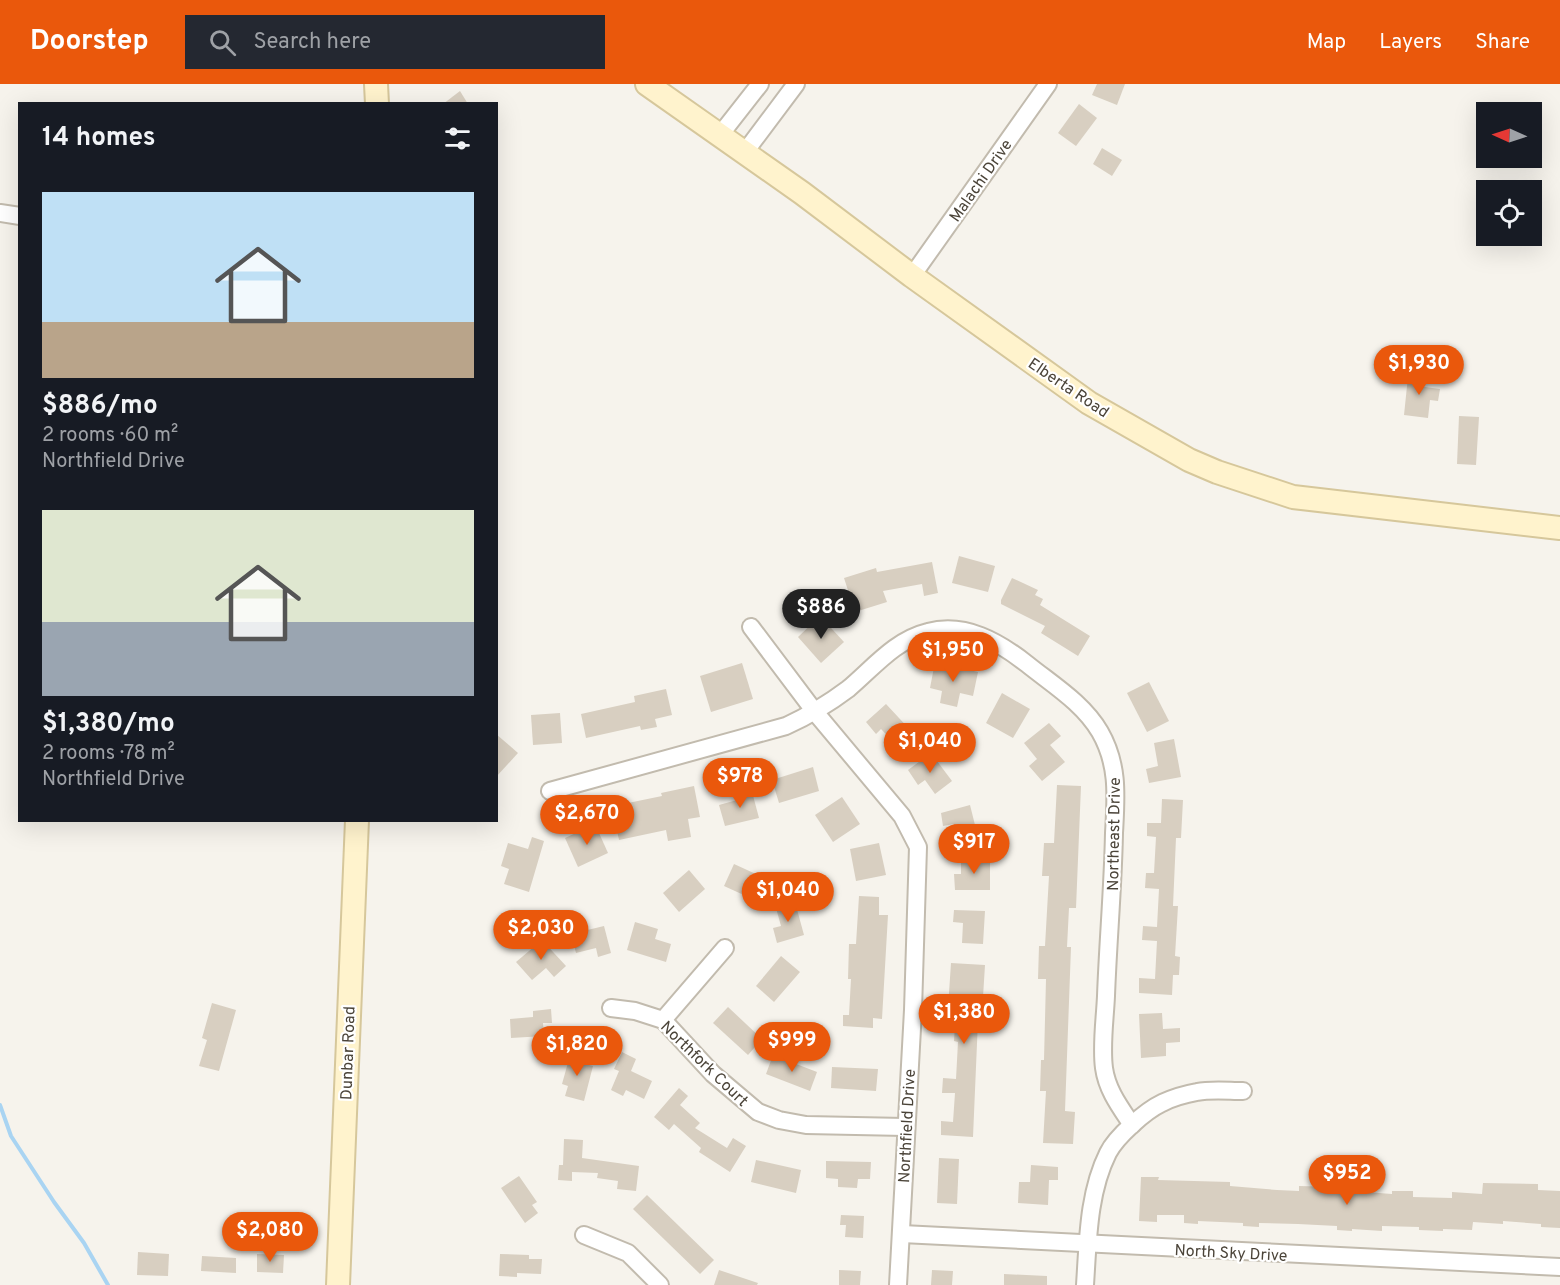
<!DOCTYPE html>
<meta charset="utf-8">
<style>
body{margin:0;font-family:Overpass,sans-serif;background:#242831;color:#f1f3f6;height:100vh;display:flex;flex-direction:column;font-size:22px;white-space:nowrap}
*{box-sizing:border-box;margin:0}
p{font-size:20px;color:#9ea1a6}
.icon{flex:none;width:33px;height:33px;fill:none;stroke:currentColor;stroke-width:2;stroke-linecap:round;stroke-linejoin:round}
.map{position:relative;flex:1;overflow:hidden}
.details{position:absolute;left:18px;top:18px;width:480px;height:720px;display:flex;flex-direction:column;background:#171b24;border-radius:0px;box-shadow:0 6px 24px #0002}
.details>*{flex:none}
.needle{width:39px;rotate:273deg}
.buttons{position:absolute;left:1476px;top:18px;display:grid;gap:12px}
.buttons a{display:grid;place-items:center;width:66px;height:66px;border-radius:0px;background:#171b24;box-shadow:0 6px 24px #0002;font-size:30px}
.price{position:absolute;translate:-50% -51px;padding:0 14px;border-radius:21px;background:#ea580c;color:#fff;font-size:20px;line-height:39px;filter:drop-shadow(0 2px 3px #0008)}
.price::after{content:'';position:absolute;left:50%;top:36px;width:18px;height:14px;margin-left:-9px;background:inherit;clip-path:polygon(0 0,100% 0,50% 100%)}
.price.current{background:#222;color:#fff}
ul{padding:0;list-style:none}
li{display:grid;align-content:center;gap:12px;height:318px;padding:0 24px}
li span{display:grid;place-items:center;height:186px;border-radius:0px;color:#555}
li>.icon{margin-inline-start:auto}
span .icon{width:108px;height:108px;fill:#fffc;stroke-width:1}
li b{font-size:26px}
h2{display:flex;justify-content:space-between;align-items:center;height:72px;padding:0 24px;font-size:26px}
header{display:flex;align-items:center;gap:36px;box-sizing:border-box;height:84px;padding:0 30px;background:#ea580c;color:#fff}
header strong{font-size:28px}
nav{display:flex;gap:33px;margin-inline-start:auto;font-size:21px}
.search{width:420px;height:54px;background:#242831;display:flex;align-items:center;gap:15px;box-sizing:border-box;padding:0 21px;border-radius:0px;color:#9ea1a6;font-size:22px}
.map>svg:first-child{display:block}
</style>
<header>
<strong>Doorstep</strong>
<div class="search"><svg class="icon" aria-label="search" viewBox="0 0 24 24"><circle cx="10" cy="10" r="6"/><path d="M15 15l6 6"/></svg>Search here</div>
<nav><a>Map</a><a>Layers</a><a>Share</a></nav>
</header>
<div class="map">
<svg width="1560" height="1201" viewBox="0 0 1560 1201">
<rect width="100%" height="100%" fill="#f6f3ec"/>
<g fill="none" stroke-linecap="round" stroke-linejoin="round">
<path stroke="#a9d4f2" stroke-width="4" d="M0 1021 11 1052 54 1118 84 1159 108 1201"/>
</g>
<g fill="#d8cfc1">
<path d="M1097 0H1125L1117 21 1092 11Z"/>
<path d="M460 7 468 20H443Z"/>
<path d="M1079 20 1097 34 1076 62 1058 49Z"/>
<path d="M1102 64 1122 76 1112 92 1093 80Z"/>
<path d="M1409 283 1419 284 1417 302 1440 305 1438 317 1430 316 1428 334 1404 331Z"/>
<path d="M1459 332 1479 333 1476 381 1457 380Z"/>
<path d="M959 472 995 482 988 508 952 499Z"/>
<path d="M932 478 938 509 924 512 922 500 883 507 887 518 855 528 844 494 876 484 877 488Z"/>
<path d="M1012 494 1038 506 1035 511 1043 515 1040 521 1090 552 1078 572 1041 549 1045 542 1001 520V516Z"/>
<path d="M820 532 844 558 821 579 798 553Z"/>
<path d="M935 578 978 588 973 612 960 609 957 623 940 619 942 607 930 604Z"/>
<path d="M742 579 753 615 711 628 700 592Z"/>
<path d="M1149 598 1169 637 1147 648 1127 609Z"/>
<path d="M666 605 672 631 655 635 657 643 641 646 640 642 586 654 581 630 635 618 634 612Z"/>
<path d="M1002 609 1030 625 1013 654 986 639Z"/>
<path d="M886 620 912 648 897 662 881 645 876 650 866 638Z"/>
<path d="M560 629 562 659 533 661 531 631Z"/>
<path d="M1049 639 1061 652 1050 661 1065 678 1042 697 1029 682 1037 675 1024 659Z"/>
<path d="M496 650 518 669 496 693Z"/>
<path d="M1174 655 1181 693 1149 699 1146 685 1158 682 1154 659Z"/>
<path d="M931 669 952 697 935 710 925 696 918 701 908 686Z"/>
<path d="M813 683 819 707 779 719 772 696Z"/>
<path d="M1057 701 1081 702 1076 824H1069L1067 863H1071L1065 1027 1075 1028 1073 1060 1043 1059 1046 1007H1040L1041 976H1044L1046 895H1038L1039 862H1045L1049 792H1042L1044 759H1054Z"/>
<path d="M694 702 700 733 688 735 691 753 668 757 666 746 619 756 613 728 630 724 628 719 662 712 661 709Z"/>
<path d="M751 704 759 734 725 742 719 721 737 716 735 708Z"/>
<path d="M842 713 860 740 833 758 815 731Z"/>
<path d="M1162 715 1183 716 1181 754H1176L1173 822H1178L1175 872 1180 873 1179 891H1173L1172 911 1139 909V894L1155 895 1157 857 1142 856 1143 842 1157 843 1159 805 1145 804 1146 789H1154L1156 753 1147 752V739H1161Z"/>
<path d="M970 721 978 753 959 758 954 740 943 742 941 729Z"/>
<path d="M595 740 608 769 578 783 565 754Z"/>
<path d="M532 753 544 757 529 808 504 800 509 785 501 782 508 759 528 765Z"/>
<path d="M879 759 886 791 856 797 850 765Z"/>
<path d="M990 774V806H955L954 790H961V775Z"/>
<path d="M734 780 769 796 759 818 724 802Z"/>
<path d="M689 786 705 805 679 828 663 809Z"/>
<path d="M859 812 879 813V831H888L882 935 873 934V944L843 942V931H849L851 895H848L849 860H856Z"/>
<path d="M795 818 804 851 777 859 773 844 781 842 776 824Z"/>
<path d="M954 826 985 827 983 860 962 859 963 839 953 838Z"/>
<path d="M635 838 658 845 655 855 671 860 666 878 627 866Z"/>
<path d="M604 842 611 869 598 873 596 864 576 869 571 850Z"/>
<path d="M542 856 566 882 554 893 546 884 532 896 516 878Z"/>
<path d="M781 872 800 888 774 918 756 902Z"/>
<path d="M951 879 985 881 983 913H979L973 1053 941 1051V1037L953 1038 955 1009H942L943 994 956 995 958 958 954 957 955 940 947 939Z"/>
<path d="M212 919 236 926 219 987 199 982 207 956 202 954Z"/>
<path d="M728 923 762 955 748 971 713 939Z"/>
<path d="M551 925 552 939H543L544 952 511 954 510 935 533 933V927Z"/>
<path d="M1162 929 1163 945 1180 944V958L1166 959V972L1141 974 1139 930Z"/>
<path d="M571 968 586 972 584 980 593 982 584 1017 565 1012 568 1002 562 1000Z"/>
<path d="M622 968 636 975 631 987 652 997 644 1015 626 1006 623 1012 611 1006 619 987 614 985Z"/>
<path d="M773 971 817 988 810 1007 766 990Z"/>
<path d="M832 983 878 985 876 1007 831 1004Z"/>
<path d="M679 1004 688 1012 680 1021 700 1039 695 1044 727 1064 733 1054 746 1062 730 1088 699 1068 701 1064 674 1040 669 1046 654 1033Z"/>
<path d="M564 1055 583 1056 582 1074 639 1082 636 1107 617 1105 618 1097 597 1094 598 1089 572 1088V1097L558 1096 559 1081H563Z"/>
<path d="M939 1074 959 1075 957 1120 937 1119Z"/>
<path d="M756 1076 801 1086 796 1109 751 1098Z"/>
<path d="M826 1077 871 1078 870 1095H858L857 1104 838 1103V1095L826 1094Z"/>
<path d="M1031 1081 1058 1083V1096H1049L1048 1121 1018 1119 1019 1098H1030Z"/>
<path d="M519 1092 537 1118 532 1121 538 1129 525 1139 501 1104Z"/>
<path d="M1141 1093H1159L1158 1096 1230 1098V1102L1277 1106 1299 1107V1102L1334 1103 1353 1104V1107L1392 1110V1107H1413V1113L1452 1114V1108L1482 1110 1483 1099 1538 1100V1106L1560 1107V1144L1541 1143V1140L1503 1137V1140L1473 1138 1472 1146 1443 1145V1147L1419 1146V1143L1382 1142V1147L1352 1145V1147L1337 1146V1142L1298 1140 1259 1139V1143L1243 1142V1139L1198 1137V1140L1184 1139V1131H1157V1138L1139 1137Z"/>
<path d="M647 1111 714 1176 700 1190 633 1125Z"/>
<path d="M841 1131 864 1132 863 1154 845 1153 846 1141H840Z"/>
<path d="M138 1168 169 1170 168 1192 137 1191Z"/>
<path d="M257 1170 284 1171 283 1189 257 1188Z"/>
<path d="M500 1170 529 1171V1175H542L541 1190 517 1189V1193L499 1192Z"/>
<path d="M202 1172 236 1174V1189L201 1187Z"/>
<path d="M719 1186 758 1199 757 1201H714Z"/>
<path d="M839 1186 861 1187 860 1201H839Z"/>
<path d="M932 1186 953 1187 952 1201H931Z"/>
<path d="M1004 1190 1047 1192V1201H1004Z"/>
</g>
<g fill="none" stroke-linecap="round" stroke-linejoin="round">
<g stroke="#c2bbae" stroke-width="20">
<g id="street">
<path d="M720 51 760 0"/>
<path d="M745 68 796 0"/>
<path d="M0 129 20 132"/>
<path d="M912 192 1048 0"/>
<path d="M751 543 815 628 902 732 918 763 913 926 898 1201"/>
<path d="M550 707 786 642C808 632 828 620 848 605 873 584 895 556 928 548 965 538 999 558 1027 580 1053 601 1083 619 1100 648 1119 681 1116 713 1114 749 1113 803 1108 857 1106 912 1105 935 1101 961 1104 984 1107 1006 1120 1023 1132 1041"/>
<path d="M611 924 635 927 663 936 713 990 758 1028 779 1036 806 1041 905 1043"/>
<path d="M663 936 725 864"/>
<path d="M902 1150 1560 1183"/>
<path d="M584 1151 628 1169 660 1201"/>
<path d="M1085 1201C1088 1157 1088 1109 1108 1069 1116 1053 1145 1027 1162 1019 1172 1014 1186 1010 1197 1008 1211 1005 1229 1007 1243 1007"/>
</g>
</g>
<g stroke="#d6c79b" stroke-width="26">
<g id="secondary">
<path d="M376 0 377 20"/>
<path d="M647 0 802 109 912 192 1089 319 1189 376 1217 388 1293 413 1560 444"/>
<path d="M338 1201 357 736"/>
</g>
</g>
<use href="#street" stroke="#fff" stroke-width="16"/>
<use href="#secondary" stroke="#fff3cd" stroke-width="22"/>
</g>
<g text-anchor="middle" stroke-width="4.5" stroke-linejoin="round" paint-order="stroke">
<g font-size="16" fill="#4b4439" stroke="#fff">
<text transform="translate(980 96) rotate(-55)" y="6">Malachi Drive</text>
<text transform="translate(1069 303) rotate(34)" y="6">Elberta Road</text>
<text transform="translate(1113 750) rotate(-89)" y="6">Northeast Drive</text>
<text transform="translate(347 969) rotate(-88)" y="6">Dunbar Road</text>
<text transform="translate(705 979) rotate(44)" y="6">Northfork Court</text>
<text transform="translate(906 1042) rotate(-87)" y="6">Northfield Drive</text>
<text transform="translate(1231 1168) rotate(3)" y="6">North Sky Drive</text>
</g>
</g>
</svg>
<div class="buttons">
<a><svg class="needle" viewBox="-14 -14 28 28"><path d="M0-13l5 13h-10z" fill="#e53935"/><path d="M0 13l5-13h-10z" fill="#9ea1a6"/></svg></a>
<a><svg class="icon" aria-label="locate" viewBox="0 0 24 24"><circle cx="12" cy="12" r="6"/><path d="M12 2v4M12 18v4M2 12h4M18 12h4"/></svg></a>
</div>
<b class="price" style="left:1419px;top:312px">$1,930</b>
<b class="price current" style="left:821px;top:556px">$886</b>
<b class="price" style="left:953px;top:599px">$1,950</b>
<b class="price" style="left:930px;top:690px">$1,040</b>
<b class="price" style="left:740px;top:725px">$978</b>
<b class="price" style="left:587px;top:762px">$2,670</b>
<b class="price" style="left:974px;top:791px">$917</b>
<b class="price" style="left:788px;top:839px">$1,040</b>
<b class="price" style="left:541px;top:877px">$2,030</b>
<b class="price" style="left:964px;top:961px">$1,380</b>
<b class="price" style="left:792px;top:989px">$999</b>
<b class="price" style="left:577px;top:993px">$1,820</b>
<b class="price" style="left:1347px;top:1122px">$952</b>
<b class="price" style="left:270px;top:1179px">$2,080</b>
<section class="details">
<h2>14 homes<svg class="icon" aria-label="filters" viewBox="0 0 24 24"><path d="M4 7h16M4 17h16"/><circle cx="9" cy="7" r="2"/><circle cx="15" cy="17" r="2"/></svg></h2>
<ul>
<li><span style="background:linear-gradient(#bfe0f5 70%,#b9a48a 0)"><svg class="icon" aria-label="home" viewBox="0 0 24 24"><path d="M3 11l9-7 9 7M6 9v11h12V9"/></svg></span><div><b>$886/mo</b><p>2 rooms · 60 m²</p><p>Northfield Drive</p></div></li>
<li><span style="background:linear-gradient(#dfe7d0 60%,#9aa5b1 0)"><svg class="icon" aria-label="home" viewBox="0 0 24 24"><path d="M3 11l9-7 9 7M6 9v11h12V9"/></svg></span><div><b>$1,380/mo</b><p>2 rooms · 78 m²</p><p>Northfield Drive</p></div></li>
</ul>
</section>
</div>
